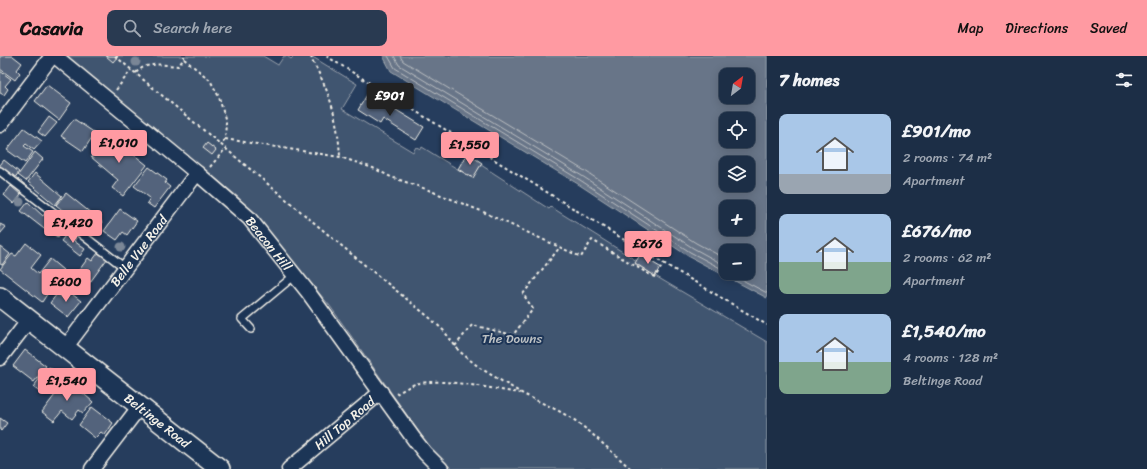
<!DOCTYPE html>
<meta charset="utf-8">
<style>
body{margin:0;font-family:Sriracha,sans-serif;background:#293a51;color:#f1f3f6;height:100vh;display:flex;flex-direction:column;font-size:15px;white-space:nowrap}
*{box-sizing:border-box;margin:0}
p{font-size:13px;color:#a0a8b3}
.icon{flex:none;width:22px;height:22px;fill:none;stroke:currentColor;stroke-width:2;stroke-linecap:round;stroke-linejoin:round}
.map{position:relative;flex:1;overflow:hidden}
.panel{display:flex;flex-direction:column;background:#1c2e46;width:380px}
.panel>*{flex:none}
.needle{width:26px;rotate:31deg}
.controls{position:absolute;left:719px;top:12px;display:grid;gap:8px}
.controls a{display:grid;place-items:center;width:36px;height:36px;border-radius:8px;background:#1c2e46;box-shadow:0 2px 10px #0003,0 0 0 1px #3a4a5f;font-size:20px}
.price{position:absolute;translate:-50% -34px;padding:0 9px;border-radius:4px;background:#ff9aa2;color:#111;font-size:13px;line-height:26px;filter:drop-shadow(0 1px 2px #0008)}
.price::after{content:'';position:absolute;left:50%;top:24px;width:12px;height:9px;margin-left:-6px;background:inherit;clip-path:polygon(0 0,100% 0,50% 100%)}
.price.on{background:#222;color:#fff}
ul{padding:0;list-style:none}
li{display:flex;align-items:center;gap:12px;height:100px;padding:0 12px}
li span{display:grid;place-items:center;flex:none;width:112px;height:80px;border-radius:8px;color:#555}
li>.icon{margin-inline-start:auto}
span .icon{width:48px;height:48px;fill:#fffc;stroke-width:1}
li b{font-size:17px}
h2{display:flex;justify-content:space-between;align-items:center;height:48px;padding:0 12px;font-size:17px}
header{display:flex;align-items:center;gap:24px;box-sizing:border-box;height:56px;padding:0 20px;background:#ff9aa2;color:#111}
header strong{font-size:19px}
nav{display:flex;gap:22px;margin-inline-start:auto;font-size:14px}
.search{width:280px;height:36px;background:#293a51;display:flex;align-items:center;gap:10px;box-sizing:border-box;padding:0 14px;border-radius:8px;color:#a0a8b3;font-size:15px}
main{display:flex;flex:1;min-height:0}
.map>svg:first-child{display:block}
</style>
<header>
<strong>Casavia</strong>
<div class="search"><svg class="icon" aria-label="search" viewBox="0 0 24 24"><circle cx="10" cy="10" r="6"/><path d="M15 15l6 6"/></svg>Search here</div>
<nav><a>Map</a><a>Directions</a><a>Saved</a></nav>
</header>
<main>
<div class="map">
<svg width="767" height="413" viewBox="0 0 767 413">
<rect width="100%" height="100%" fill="#263d5d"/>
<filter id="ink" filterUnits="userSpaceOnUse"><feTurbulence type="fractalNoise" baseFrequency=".025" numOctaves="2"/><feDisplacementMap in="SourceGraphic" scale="8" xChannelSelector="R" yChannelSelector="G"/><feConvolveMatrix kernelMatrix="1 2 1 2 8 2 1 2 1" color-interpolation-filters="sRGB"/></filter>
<g filter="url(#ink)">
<path fill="#40546f" stroke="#9aa2ac" d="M67 0H263L278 9 284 0H287L291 3 294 0H311L357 28 342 53 413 96 416 91 421 93 422 91 472 122 481 109 549 153 551 151 637 205 635 208 767 286V413H453L443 406 431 393 330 250 238 141Z"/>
<path fill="#677588" stroke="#9fa7ae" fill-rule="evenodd" d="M383 0H767V242L688 200 578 128 391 15ZM726 19H748V41H726ZM726 63H748V85H726ZM726 107H748V129H726ZM726 151H748V173H726ZM726 195H748V217H726Z"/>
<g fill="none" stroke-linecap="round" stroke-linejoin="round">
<g stroke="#bcbfc2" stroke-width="1">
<path d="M388 0 395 12 580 124 690 196 726 215"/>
<path d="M394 0 399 9 582 120 693 192 726 210"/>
<path d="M400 0 403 5 585 115 696 187 726 203"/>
<path d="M729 217 767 237"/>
</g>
</g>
<g fill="#52647b" stroke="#f4f1e8">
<path d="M0 0H13L22 7 17 14 20 17 15 24 0 13Z"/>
<path d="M106 0H118L113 6Z"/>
<path d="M0 15 11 23 5 30 8 33 4 39 0 37Z"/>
<path d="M47 29 71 47 59 64 35 45Z"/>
<path d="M368 37 380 45 379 47 391 54 393 52 424 71 416 84 383 63 380 68 358 54Z"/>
<path d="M49 61 57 67 45 81 38 76Z"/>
<path d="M74 63 95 77 83 95 61 80Z"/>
<path d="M24 72 42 85 34 94 26 88 24 90 33 96 25 107 7 94Z"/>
<path d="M108 78 147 109 123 140 112 132 118 124 91 101Z"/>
<path d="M207 87 216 94 212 99 203 92Z"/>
<path d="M35 96 43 103 26 125 18 119Z"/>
<path d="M467 97 482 107 473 122 458 113Z"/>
<path d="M4 104 19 116 14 123 0 112V109Z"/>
<path d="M149 111 167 124 165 127 170 131 154 152 147 147 150 142 134 130Z"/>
<path d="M35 117 62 140 55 149 28 126Z"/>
<path d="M11 130 21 139 14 148 4 139Z"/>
<path d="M66 137 102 166 93 179 56 149Z"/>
<path d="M28 146 43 160 45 157 64 173 58 182 49 174 48 176 21 155Z"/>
<path d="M120 153 137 165 127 179 123 176 117 184 104 175Z"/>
<path d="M0 168 6 171 0 178Z"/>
<path d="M68 176 76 182 74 185 85 193 80 200 61 185Z"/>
<path d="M26 187 41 199 31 212 38 218 50 203 63 214 42 246 0 213 12 198 16 200Z"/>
<path d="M0 190 10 198 2 209 0 208Z"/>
<path d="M98 197 107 203 85 233 72 224 88 202 92 205Z"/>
<path d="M640 199 660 211 655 220 635 207Z"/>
<path d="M68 235 81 245 68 261 50 247 57 238 63 242Z"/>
<path d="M25 294 46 310 34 326 13 310Z"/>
<path d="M49 311 61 320 50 335 45 331 41 337 33 331Z"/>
<path d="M67 323 93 346 83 357 79 354 72 363 62 355 54 365 42 356Z"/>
<path d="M92 351 113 367 105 379 101 376 95 382 79 369Z"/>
<path d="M0 362 7 367 1 375 0 374Z"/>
</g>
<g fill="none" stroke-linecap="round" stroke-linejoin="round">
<g stroke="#f4f1e8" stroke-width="10">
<g id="lane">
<path d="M0 115 125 212"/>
<path d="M251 273 242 263 295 219"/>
</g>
</g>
<g stroke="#f4f1e8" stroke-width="17">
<g id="street">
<path id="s1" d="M55 0 197 117 249 162 308 236 414 383 425 397 441 413"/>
<path d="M0 69 52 0"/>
<path id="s2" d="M65 292 197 117"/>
<path d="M0 302 29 264"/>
<path d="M92 413 140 350"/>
<path id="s3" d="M289 413 381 336"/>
</g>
</g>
<g stroke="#f4f1e8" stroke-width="22">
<g id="secondary">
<path id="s4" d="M0 241 220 413"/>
</g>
</g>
<g stroke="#f4f1e8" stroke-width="2" stroke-dasharray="3 3" stroke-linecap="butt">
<path d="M115 0 361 206 430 262 444 275 459 295 480 312 523 338 557 354 573 363 590 376 631 413"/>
<path d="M312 0 311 3C330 35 338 63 340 101"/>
<path d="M326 0 618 180 767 269"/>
<path d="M184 3 210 24 219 41 226 66 225 83 221 88"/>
<path d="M136 17C146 5 164 9 178 10L184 3V0"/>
<path d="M116 34 131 14"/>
<path d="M225 83 340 101 373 112 391 121 426 133 481 155 581 201 592 184 652 220 655 221 664 207"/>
<path d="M210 111 226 92"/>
<path d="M455 290 472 269 513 279 533 253 523 238 560 191"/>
<path d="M396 338C402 335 409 330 415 328 443 321 491 333 520 337"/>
</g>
<use href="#lane" stroke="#1d3557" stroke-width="7"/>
<use href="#street" stroke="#1d3557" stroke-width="14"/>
<use href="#secondary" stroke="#1d3557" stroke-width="19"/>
</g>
<g fill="#7a8696">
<circle cx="136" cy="6" r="4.5"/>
<circle cx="20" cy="146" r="4.5"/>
<circle cx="121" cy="191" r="4.5"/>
</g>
</g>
<g text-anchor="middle" stroke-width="4" stroke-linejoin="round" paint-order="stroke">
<g font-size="13" fill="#f4f1e8" stroke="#1d3557">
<text dy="5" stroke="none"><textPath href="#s1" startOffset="285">Beacon Hill</textPath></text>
<text dy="5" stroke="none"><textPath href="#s2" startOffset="122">Belle Vue Road</textPath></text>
<text dy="5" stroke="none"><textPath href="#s4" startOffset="200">Beltinge Road</textPath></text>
<text dy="5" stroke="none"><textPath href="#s3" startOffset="72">Hill Top Road</textPath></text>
</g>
<g font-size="13" fill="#bec2c4" stroke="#1d3557">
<text x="512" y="287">The Downs</text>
</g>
</g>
</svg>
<div class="controls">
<a><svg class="needle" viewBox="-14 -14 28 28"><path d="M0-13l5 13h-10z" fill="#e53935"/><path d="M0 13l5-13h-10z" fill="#a0a8b3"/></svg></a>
<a><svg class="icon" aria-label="locate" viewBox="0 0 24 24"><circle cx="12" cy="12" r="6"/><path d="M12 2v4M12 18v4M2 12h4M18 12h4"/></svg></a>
<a><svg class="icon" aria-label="layers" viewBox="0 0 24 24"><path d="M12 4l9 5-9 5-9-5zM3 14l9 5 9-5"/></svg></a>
<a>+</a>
<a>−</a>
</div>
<b class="price on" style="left:390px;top:61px">£901</b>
<b class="price" style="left:119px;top:108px">£1,010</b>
<b class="price" style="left:470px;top:110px">£1,550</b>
<b class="price" style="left:73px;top:188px">£1,420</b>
<b class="price" style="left:648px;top:209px">£676</b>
<b class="price" style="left:66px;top:247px">£600</b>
<b class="price" style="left:67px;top:346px">£1,540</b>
</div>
<section class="panel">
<h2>7 homes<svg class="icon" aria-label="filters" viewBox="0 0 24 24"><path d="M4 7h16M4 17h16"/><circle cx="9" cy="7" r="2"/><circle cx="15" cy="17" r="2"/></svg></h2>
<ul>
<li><span style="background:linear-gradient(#a9c7e8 75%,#9aa5b1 0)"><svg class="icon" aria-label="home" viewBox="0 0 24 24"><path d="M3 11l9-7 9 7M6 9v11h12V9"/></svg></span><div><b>£901/mo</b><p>2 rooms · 74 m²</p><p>Apartment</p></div></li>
<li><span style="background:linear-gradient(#a9c7e8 60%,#7fa58c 0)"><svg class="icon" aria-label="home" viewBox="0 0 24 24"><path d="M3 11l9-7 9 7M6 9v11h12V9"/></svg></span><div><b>£676/mo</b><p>2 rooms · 62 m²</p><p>Apartment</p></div></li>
<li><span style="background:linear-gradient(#a9c7e8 60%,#7fa58c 0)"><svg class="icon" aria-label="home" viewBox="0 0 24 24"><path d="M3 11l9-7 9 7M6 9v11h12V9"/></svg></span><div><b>£1,540/mo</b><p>4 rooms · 128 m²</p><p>Beltinge Road</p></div></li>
</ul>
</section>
</main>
